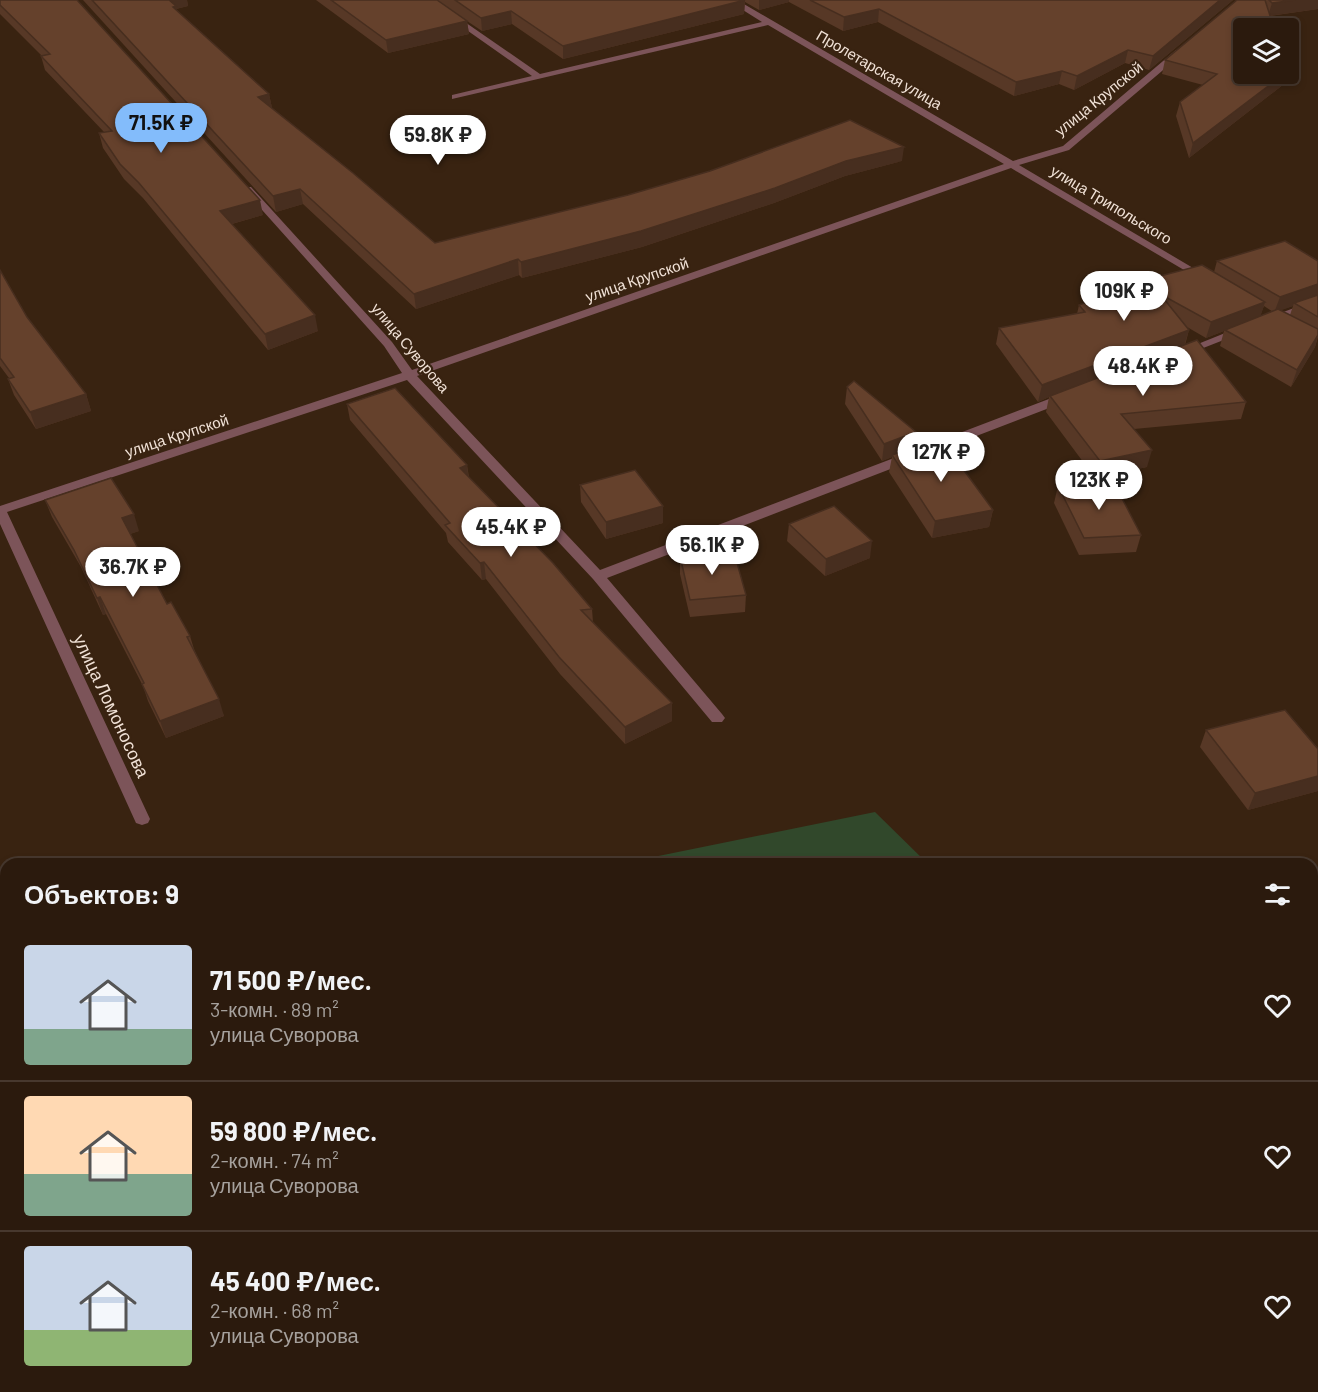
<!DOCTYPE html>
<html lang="ru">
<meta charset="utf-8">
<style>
body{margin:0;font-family:Barlow,sans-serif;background:#332316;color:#f1f3f6;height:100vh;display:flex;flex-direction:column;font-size:22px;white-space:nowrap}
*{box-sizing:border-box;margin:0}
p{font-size:20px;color:#a6a19d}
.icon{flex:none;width:33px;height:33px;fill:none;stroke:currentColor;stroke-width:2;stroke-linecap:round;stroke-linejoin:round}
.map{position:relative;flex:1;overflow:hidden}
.side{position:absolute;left:0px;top:858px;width:1318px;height:534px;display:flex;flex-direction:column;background:#2b1a0d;border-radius:18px 18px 0 0;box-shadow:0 3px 9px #0003,0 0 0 2px #47382e}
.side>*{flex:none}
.tools{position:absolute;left:1233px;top:18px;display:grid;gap:12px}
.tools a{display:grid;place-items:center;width:66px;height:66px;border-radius:6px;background:#2b1a0d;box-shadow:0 3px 9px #0003,0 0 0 2px #47382e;font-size:30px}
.price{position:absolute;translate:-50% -51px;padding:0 14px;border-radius:21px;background:#fff;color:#222;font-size:20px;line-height:39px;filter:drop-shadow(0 2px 3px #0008)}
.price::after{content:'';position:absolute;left:50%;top:36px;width:18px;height:14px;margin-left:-9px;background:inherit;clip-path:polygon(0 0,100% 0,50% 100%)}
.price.current{background:#83bcfb;color:#111}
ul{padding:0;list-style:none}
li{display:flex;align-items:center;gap:18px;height:150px;padding:0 24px}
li+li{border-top:2px solid #47382e}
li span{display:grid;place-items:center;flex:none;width:168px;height:120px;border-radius:6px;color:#555}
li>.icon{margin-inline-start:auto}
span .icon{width:72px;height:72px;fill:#fffc;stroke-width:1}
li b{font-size:26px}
h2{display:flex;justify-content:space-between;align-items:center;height:72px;padding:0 24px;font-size:26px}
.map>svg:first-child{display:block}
</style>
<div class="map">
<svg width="1318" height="1392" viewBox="0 0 1318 1392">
<rect width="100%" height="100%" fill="#392311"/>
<g fill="#31482b">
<path d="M875 812 928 864H619Z"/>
<path d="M6 953V1386H1312L1313 1249 1318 1254V1392H0V957Z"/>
</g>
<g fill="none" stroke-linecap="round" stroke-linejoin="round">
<path fill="#7c5459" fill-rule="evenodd" d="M609 1386H641L639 1392H607Z"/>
<g fill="#7c5459" fill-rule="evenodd">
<path d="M424 0H433L540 74 762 22 727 0H737L1013 161 1063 146 1176 50H1182V54L1069 150 1019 165 1210 278 1209 280H1201L1011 168 417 376 600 570 1062 394H1070V400L607 578 722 714 725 718 722 722H712L593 579 407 380 7 512 150 819 148 823 142 825 136 823 0 524V506L402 373 384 346 245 191V187H251L392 342 412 370 1004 164 768 25 452 99V95L532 76Z"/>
<path d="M1318 299V306L1272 322H1264L1262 320Z"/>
<path d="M1240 327 1246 330 1244 332 1188 354H1180L1178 352Z"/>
<path d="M1312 1203 1318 1206V1229L1312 1227Z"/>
</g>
</g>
<g fill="#573826" fill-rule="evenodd">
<path d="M0 0 263 215 232 224 318 331 268 350 143 198 124 179 103 148 99 133 104 132 45 70 41 56H42L0 14Z"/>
<path d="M83 0H187L188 6 176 9V10L269 94 272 108 435 243 902 161 845 176 774 203 642 247 522 278 519 275 416 309 303 204 276 212Z"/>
<path d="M316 0H1233L1149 70 1125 63 1074 90 1059 84 1014 96 878 22 843 31 789 2 759 10 745 2 744 14 563 59 512 24 482 31 467 21 469 34 388 53Z"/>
<path d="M1237 0H1318V9L1270 16 1244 74H1288L1284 84 1189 158 1176 116 1180 102 1203 85 1162 74 1165 60Z"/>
<path d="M1217 261H1318V337L1315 347 1291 387 1220 346 1224 331 1206 338 1187 327 1189 330 1185 345 1246 402 1241 419 1134 429 1147 467 1095 478 1046 412 1049 397 1038 402 996 344 999 328 1077 314 1079 305 1214 272ZM1264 306 1273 312 1260 316ZM1293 306 1290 315 1280 310Z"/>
<path d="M0 270 27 317 86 394 91 411 36 429 14 395 8 379 9 378 0 366Z"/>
<path d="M847 387 914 447 993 510 989 527 932 538 889 472 892 457 882 461 845 404Z"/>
<path d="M347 404 467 465 469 477 592 609 593 622 672 721 625 744 560 674 486 579 482 580 448 542 446 533 350 420Z"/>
<path d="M580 485 663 506V523L606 539 581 502Z"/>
<path d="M1058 486 1141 535 1136 552 1079 555 1054 503Z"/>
<path d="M45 500 139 531 130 534 167 604 190 636 194 649 224 716 166 738 148 701 143 686 106 614 103 615 81 567 52 517Z"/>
<path d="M789 524 870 558 825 576 787 541Z"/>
<path d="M680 556 746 595 745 612 690 617 680 574Z"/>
<path d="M1206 730 1318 749V791L1248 810 1200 747Z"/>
<path d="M1312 1019 1318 1020V1126L1312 1125Z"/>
<path d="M1108 1386H1281L1286 1392H1112Z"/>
</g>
<g fill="#472e1f">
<path d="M167 0H187L188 6 176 9 179 19Z"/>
<path d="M745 0 744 14 563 59V46Z"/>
<path d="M759 0H789V2L759 10Z"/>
<path d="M1220 0H1233L1149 70 1153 56Z"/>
<path d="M1295 0H1318V9L1268 16 1272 3Z"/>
<path d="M879 9 878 22 843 31 844 17Z"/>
<path d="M511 11 512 24 482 31 481 18Z"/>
<path d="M467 21 469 34 388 53 386 40Z"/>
<path d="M1128 50 1125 63 1074 90 1077 76Z"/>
<path d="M1062 71 1059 84 1014 96 1016 82Z"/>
<path d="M1284 74H1288L1284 84 1189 158 1193 143Z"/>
<path d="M269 94 272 108 258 97Z"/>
<path d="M904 147 902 161 845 176 774 203 642 247 522 278 521 262 846 161Z"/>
<path d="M300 189 303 204 276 212 273 196Z"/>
<path d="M260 200 263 215 224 226 220 211Z"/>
<path d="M518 259 519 275 416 309 414 294Z"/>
<path d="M1318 284V298L1294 303 1293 306 1274 313 1280 297Z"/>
<path d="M1265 302 1260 318 1225 330 1224 331 1206 338 1211 322Z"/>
<path d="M315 315 318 331 268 350 265 334Z"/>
<path d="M1189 330 1184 346 1050 396 1049 397 1038 402 1042 385Z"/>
<path d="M1318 335 1315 347 1291 387 1297 370Z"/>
<path d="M86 394 91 411 36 429 30 412Z"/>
<path d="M916 432 914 449 892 455V457L882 461 884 444Z"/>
<path d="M1152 450 1147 467 1095 478 1100 461Z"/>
<path d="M467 465 469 482 460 468Z"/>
<path d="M663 506V523L606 539V522Z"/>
<path d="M993 510 989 527 932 538 935 521Z"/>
<path d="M134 514 139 531 127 535 122 518Z"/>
<path d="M872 541 870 558 825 576 826 559Z"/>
<path d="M484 562 486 579 482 580 480 563Z"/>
<path d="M100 597 106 614 103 615 97 598Z"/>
<path d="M219 699 224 716 166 738 160 721Z"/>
<path d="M672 703V721L625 744V727Z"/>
<path d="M1318 776V791L1248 810 1255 793Z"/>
</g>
<g fill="#65412c" stroke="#472e1f" stroke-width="1.5">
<path d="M0 0H77L260 200 220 211 315 315 265 334 139 183 120 164 99 133 112 131 41 56 50 54 0 5Z"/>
<path d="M92 0H169L176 6 173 7 269 94 258 97 353 173 435 243 628 195 710 171 850 120 904 147 846 161 775 188 641 231 521 262 518 259 414 294 300 189 273 196Z"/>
<path d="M331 0H437L467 21 386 40Z"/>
<path d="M455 0H745L563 46 511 11 481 18Z"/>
<path d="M810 0H1220L1153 56 1128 50 1077 76 1062 71 1016 82 879 9 844 17Z"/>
<path d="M1237 0H1265L1274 28H1244V74H1284L1193 143 1180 102 1217 74 1165 60Z"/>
<path d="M1269 0H1295L1272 3Z"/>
<path d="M1285 241 1318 261V284L1280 297 1217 261Z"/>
<path d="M1202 265 1265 302 1211 322 1160 294 1189 330 1042 385 999 328 1085 312 1079 305 1149 279Z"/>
<path d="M0 270 27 317 86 394 30 412 8 379 14 377 0 358Z"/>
<path d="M1318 295V317L1294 303Z"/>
<path d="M1278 309 1318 329V335L1297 370 1225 330Z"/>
<path d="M1197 340 1246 402 1121 414 1152 450 1100 461 1050 396Z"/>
<path d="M854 381 916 432 884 444 847 387Z"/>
<path d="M395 388 467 465 460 468 553 563 592 609 581 610 672 703 625 727 559 657 484 562 480 563 445 525 450 523 347 404Z"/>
<path d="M928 442 957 466 960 465 993 510 935 521 892 455Z"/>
<path d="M635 470 663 506 606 522 580 485Z"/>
<path d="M111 478 134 514 122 518 167 604 171 602 190 636 187 637 219 699 160 721 142 684 144 683 100 597 97 598 74 550 45 500Z"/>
<path d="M1114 483 1141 535 1084 538 1058 486Z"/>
<path d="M834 506 872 541 826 559 789 524Z"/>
<path d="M734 552 746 595 690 600 680 556Z"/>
<path d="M1285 710 1318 749V776L1255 793 1206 730Z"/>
<path d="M1312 1019 1318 1020V1117L1312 1116Z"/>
<path d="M1117 1386H1281L1286 1392H1122Z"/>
</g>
<g text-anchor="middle" stroke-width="4.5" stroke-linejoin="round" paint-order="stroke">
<g font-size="15" fill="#f1e2d7" stroke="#392311">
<text transform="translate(879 70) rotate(30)" y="5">Пролетарская улица</text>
<text transform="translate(1099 99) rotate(-39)" y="5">улица Крупской</text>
<text transform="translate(1111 205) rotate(31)" y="5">улица Трипольского</text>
<text transform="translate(637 280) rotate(-19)" y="5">улица Крупской</text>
<text transform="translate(410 348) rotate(50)" y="5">улица Суворова</text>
<text transform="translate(177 436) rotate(-18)" y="5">улица Крупской</text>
</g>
<g font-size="18" fill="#f1e2d7" stroke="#392311">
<text transform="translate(111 706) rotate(65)" y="6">улица Ломоносова</text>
</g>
</g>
</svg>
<div class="tools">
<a><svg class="icon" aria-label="layers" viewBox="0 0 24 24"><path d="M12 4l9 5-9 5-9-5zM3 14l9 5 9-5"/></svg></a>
</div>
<b class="price current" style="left:161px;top:154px">71.5K ₽</b>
<b class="price" style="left:438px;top:166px">59.8K ₽</b>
<b class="price" style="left:1124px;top:322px">109K ₽</b>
<b class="price" style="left:1143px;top:397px">48.4K ₽</b>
<b class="price" style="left:941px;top:483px">127K ₽</b>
<b class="price" style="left:1099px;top:511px">123K ₽</b>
<b class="price" style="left:511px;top:558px">45.4K ₽</b>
<b class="price" style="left:712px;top:576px">56.1K ₽</b>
<b class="price" style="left:133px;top:598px">36.7K ₽</b>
<section class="side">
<h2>Объектов: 9<svg class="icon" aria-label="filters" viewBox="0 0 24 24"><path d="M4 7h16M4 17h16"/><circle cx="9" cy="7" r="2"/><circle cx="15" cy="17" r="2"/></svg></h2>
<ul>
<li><span style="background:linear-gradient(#c9d6e8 70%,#7fa58c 0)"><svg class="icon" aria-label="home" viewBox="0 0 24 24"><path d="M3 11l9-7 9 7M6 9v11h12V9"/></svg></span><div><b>71 500 ₽/мес.</b><p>3-комн. · 89 m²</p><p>улица Суворова</p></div><svg class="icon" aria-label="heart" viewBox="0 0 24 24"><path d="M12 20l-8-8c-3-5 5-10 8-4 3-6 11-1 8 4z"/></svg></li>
<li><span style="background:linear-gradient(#ffd9b3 65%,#7fa58c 0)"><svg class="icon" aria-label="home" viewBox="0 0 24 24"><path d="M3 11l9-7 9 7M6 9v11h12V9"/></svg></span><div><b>59 800 ₽/мес.</b><p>2-комн. · 74 m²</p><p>улица Суворова</p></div><svg class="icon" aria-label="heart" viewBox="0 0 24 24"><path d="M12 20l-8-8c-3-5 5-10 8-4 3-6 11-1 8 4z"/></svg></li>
<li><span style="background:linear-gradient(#c9d6e8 70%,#8fb573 0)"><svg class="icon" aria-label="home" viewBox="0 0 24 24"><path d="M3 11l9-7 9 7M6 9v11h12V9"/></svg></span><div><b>45 400 ₽/мес.</b><p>2-комн. · 68 m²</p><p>улица Суворова</p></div><svg class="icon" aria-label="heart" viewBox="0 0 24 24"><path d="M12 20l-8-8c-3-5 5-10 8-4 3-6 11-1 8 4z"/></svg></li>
</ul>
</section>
</div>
